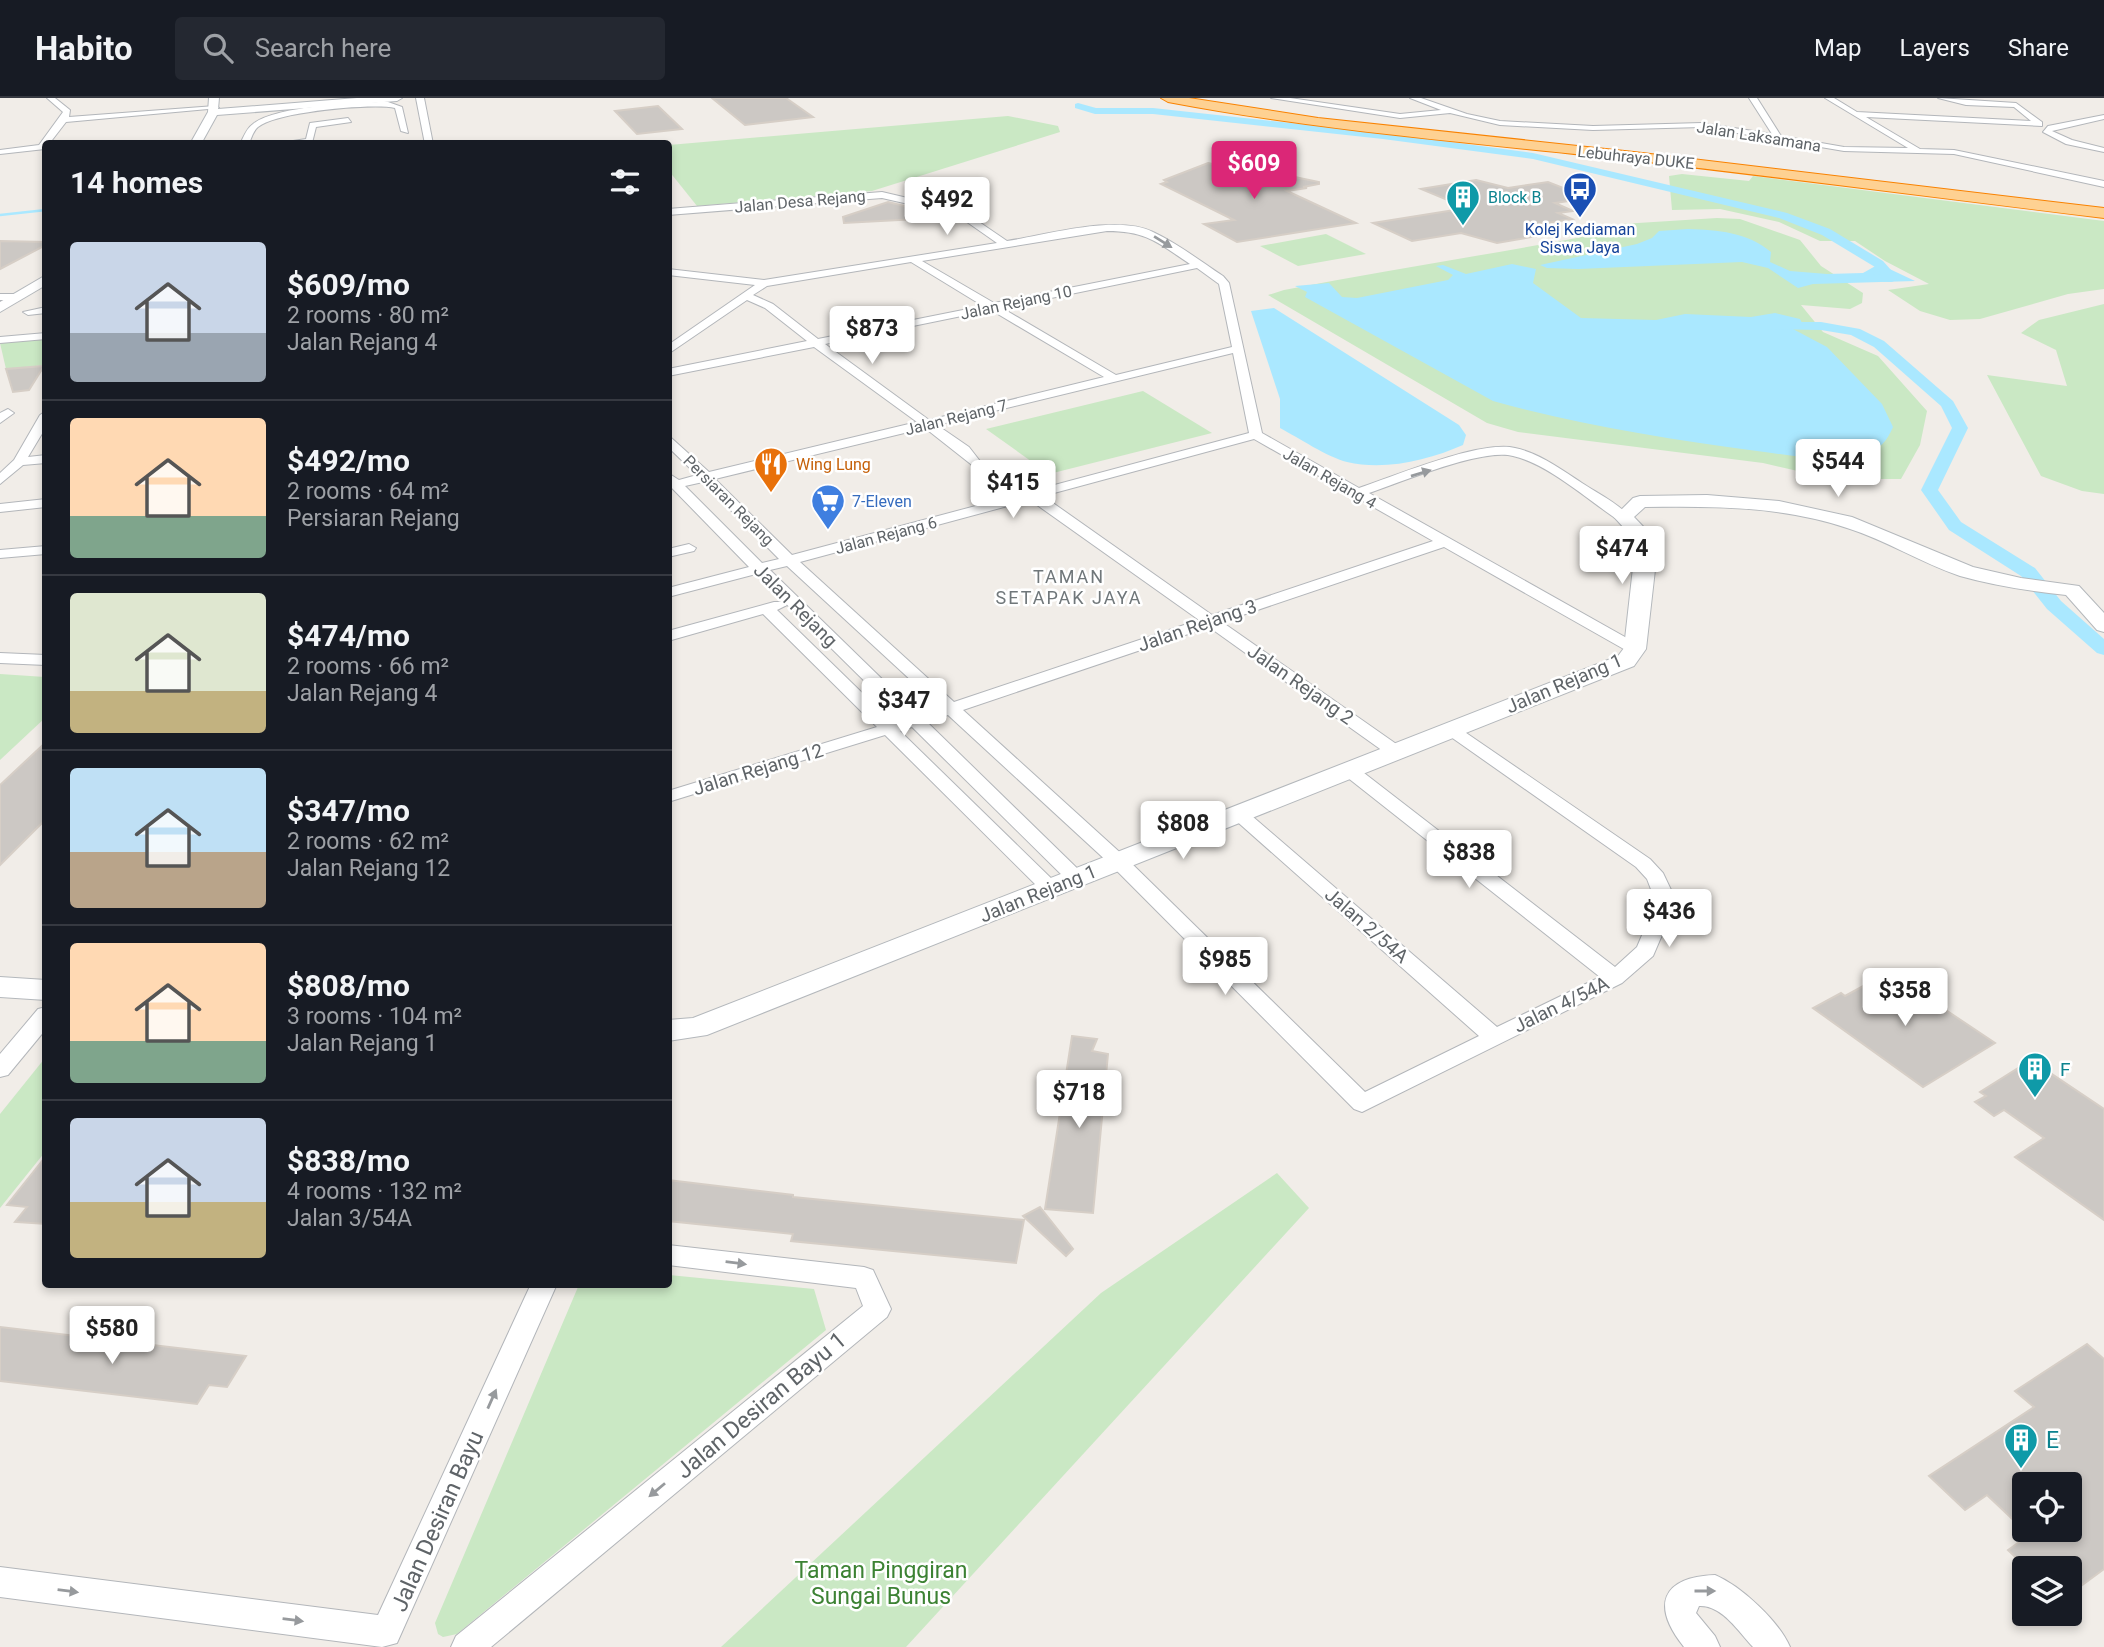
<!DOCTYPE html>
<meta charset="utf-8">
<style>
body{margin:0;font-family:Roboto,sans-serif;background:#242831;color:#f1f3f6;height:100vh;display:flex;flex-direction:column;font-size:26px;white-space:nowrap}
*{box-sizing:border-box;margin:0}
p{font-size:23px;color:#9ea1a6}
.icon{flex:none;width:38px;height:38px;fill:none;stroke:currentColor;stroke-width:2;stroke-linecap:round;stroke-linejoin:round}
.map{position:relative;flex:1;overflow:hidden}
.panel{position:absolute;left:42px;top:42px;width:630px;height:1148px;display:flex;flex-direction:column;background:#171b24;border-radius:7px;box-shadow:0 4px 10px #0003}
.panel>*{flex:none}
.buttons{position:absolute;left:2012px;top:1374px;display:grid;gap:14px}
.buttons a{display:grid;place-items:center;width:70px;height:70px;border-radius:7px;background:#171b24;box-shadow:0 4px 10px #0003;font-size:35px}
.price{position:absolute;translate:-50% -60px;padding:0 16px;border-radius:7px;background:#fff;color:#222;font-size:23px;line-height:46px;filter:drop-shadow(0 2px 4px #0008)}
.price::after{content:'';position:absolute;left:50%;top:42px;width:21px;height:16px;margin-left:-10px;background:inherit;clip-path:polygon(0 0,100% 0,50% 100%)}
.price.active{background:#db2777;color:#fff}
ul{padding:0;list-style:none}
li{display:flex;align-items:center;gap:21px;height:175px;padding:0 28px}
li+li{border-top:2px solid #363941}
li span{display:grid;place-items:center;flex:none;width:196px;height:140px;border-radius:7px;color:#555}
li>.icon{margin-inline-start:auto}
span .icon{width:84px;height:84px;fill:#fffc;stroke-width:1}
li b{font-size:30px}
h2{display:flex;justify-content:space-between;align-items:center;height:84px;padding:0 28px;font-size:30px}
header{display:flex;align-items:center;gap:42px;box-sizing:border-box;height:98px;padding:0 35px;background:#171b24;border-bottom:2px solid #363941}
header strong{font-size:33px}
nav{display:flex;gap:38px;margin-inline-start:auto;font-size:24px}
.search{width:490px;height:63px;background:#242831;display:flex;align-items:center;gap:18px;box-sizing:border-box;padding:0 24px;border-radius:7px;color:#9ea1a6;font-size:26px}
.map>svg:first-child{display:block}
</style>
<header>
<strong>Habito</strong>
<div class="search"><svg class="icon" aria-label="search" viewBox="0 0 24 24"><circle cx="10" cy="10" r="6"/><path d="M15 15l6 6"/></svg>Search here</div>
<nav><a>Map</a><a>Layers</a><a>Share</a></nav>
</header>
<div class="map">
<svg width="2104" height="1549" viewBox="0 0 2104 1549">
<rect width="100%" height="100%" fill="#f1ede8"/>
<g fill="#cae8c4">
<path d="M1008 18 1058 28 1060 34 872 93 697 108 669 73V47Z"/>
<path d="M1682 76 1749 83 1753 78 2104 123V191L2068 196 1980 221 1950 222 1920 213 1888 192 1929 186 1885 163 1855 143H1820L1779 124 1720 111 1672 112 1669 78Z"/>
<path d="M1717 120 1740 121 1800 142 1821 168 1863 195 1862 205 1850 211 1801 207 1823 234 1878 258 1927 313 1920 347 1901 381H1833L1763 365 1518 334 1487 325 1268 197 1284 192C1392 171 1500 155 1608 134L1622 126Z"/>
<path d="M1326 136 1366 156 1298 168 1260 148Z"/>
<path d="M2104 206V396L2082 393 2041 378 1987 277 2067 288 2056 252 2021 235 2039 222Z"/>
<path d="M45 241V267L6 271 0 245Z"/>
<path d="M1143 293 1212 335 1049 376 986 331Z"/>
<path d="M0 576 45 579 46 619 0 662Z"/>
<path d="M45 960V1054L0 1110V1016Z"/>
<path d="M1277 1075 1309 1110 906 1549H721L1101 1195Z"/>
<path d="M669 1177 814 1191 826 1232 457 1536 443 1539 438 1536 435 1525 578 1189 582 1186H668Z"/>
</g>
<g fill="#aae8ff">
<path d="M1688 131C1718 132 1747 134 1771 154L1770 164 1790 173 1827 176 1863 175 1879 166 1915 183 1813 186 1798 190 1768 170 1742 164 1578 171 1547 170 1540 167 1637 146 1652 140 1659 133Z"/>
<path d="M1512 166 1536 171 1533 185 1581 220 1656 222 1685 216 1751 219 1775 215 1800 221 1804 229 1791 230 1827 249 1882 306 1893 329C1887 343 1880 352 1863 356 1831 366 1790 357 1757 353 1668 341 1578 327 1493 303L1305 199 1307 194 1295 188 1329 185 1342 199 1357 200 1448 182 1453 177 1436 168 1443 167 1466 176Z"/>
<path d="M1274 210 1459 327 1466 337 1463 347C1429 362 1385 373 1347 364 1327 359 1299 340 1280 330V301L1251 213Z"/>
</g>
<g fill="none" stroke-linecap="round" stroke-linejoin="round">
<path stroke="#aae8ff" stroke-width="2.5" d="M0 117 46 112"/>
<g fill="#aae8ff" fill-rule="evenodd">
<path d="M1078 5 1096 10H1153L1383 35 1533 55 1787 115 1830 131 1883 163 1898 180 1892 184 1872 183V177L1881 176 1875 169 1822 137 1779 120 1533 61 1383 41 1153 16H1095L1075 10V6Z"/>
<path d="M1772 224H1821L1860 231 1884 243 1953 303 1968 330 1938 392 1961 424 2035 470 2061 503 2104 541V557L2097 555 2047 511 2021 478 1949 432 1921 392 1952 330 1941 308 1874 249 1851 237 1821 232 1767 231V225Z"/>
</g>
</g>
<g fill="#ccc8c4" stroke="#d6cec6" stroke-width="2">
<path d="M712 0H786L813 19 745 27Z"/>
<path d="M658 8 682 31 637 36 615 13Z"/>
<path d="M1208 65 1226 69 1232 66 1319 84V86L1303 89 1307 90 1287 93 1356 125 1237 144 1204 126 1234 122 1161 86 1167 84 1164 82Z"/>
<path d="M1476 82 1508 90 1548 84 1589 100 1555 105 1573 113 1558 115 1572 121 1534 127 1554 135 1497 145 1461 135 1412 143 1373 125 1467 110 1421 91Z"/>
<path d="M888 104 913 110 917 121 844 125 843 119Z"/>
<path d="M0 143 46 144V147L0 171Z"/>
<path d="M44 268 29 292 13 294 6 271Z"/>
<path d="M46 644V721L0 767V687Z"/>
<path d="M1889 874 1995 945 1923 989 1813 910 1841 895 1845 898Z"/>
<path d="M1072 938 1097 941 1092 953 1108 956 1093 1115 1045 1111Z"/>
<path d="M2031 962 2104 1011V1122L2015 1059 2044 1040 2004 1012 1994 1018 1975 1004 1986 998 1980 994Z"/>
<path d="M46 1058V1126L15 1124 27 1109 7 1107Z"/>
<path d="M668 1082 793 1097V1099L1024 1122 1016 1165 791 1143 793 1136 668 1123Z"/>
<path d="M1040 1109 1073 1151 1066 1158 1023 1118Z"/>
<path d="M0 1229 246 1258 227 1289 209 1287 197 1306 0 1283Z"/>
<path d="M2087 1246 2104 1261V1471L2070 1496V1470H2027L2008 1452 2036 1432H2070V1386H2025V1433L1987 1397 1965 1412 1929 1378 2034 1309 2015 1293Z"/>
</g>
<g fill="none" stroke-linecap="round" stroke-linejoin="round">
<g stroke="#b3b6ba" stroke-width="2">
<g id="street">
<path d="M47 0H55L70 12 69 19 215 8 219 10 66 24 49 46H46L45 51 0 56V52L39 47 63 14Z"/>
<path d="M416 0H424L433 46H425Z"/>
<path d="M1271 0H1290L1400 16 1441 12 1410 0H1421L1467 16 1500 23 1593 28 1702 25 1772 36 1749 0H1757L1781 38 1844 49 1908 50 1825 0H1834L1857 14 2031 23 2014 9 1966 7 1938 0 2016 5 2042 24V28L1866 19 1920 51 1954 52 2104 83V89L1954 56 1844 53 1702 29 1593 32 1500 27 1450 15 1400 20Z"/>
<path d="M388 4 402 9 408 35 401 33 395 10C371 5 277 14 258 29 254 32 252 38 250 43L255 46 241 44C244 38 247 30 253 26 275 8 359 4 388 4Z"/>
<path d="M2104 17V21L2052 33 2072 42 2104 50V54L2066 46 2043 34 2048 28Z"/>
<path d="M348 20 351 24 316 29 312 45 274 46 306 41 310 25Z"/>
<path d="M882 94 963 113 1007 143C1047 137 1117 116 1153 134 1177 145 1200 163 1223 178L1229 185 1262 335 1359 390C1395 378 1480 342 1515 350 1539 355 1561 371 1582 385 1597 395 1618 405 1630 419L1628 422H1618C1588 402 1548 366 1513 358 1482 350 1402 384 1369 395L1641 548 1643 551 1641 554H1629L1444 449 1222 524 1402 650 1405 654 1402 658H1390L1209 529 963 612 1125 759 1365 994 1479 938 1233 720 1230 716 1233 712H1245L1497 929 1600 879 1343 676 1340 672 1343 668H1355L1615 869 1637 849 1651 816 1652 794 1647 781 1636 769 1441 632 1444 628H1456L1650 761 1663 775 1672 794 1671 816 1653 858 1622 885 1362 1014 1354 1011 1111 767 948 617 927 624 1083 776 1086 780 1083 784H1069L912 629 900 633 1057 786 1060 790 1057 794H1043L885 637 668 704V693L877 629 763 516 668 543V533L774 504H784L787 507 777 512 892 624 903 621 756 476 668 499V490L749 469 668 386V375L679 382 697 377 668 349V337L709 374 917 324 814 249 668 278V271L807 243 765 210 747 202 668 256V247L755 187 668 177V171L764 182 997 145 957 117 882 100 668 117V111ZM1107 133C1147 133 1158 145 1190 166L994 205 922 163ZM911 164 983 208 818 241 773 206 753 197 767 188ZM1197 170 1219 186 1232 249 1116 277 1002 210ZM991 212 1104 279 929 322 825 246ZM1233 255 1249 335 792 457 715 381 925 330 977 371 983 367 969 349 937 327ZM1254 341 1433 443 1212 517 1043 398ZM703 384 779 461 762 465 685 388ZM1030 402 1199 522 954 604 800 464ZM787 468 940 609 918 616 770 472Z"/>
<path d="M0 196H17L22 199 17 202H0Z"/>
<path d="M46 209V215L28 217 23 214Z"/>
<path d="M46 235V241L0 245V239Z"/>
<path d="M8 311 14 315 0 325V315Z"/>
<path d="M46 313V329L28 359 46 357V365L23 367 0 386V375L14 362 40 317Z"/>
<path d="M46 401V409L0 414V406Z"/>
<path d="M689 446 696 450 694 453 668 459V451Z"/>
<path d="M46 448V456L0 460V452Z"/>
<path d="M0 555 46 557V567L0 565Z"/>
<path d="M46 909V931L8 977 0 979V956L38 911Z"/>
<path d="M668 1147 864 1169 873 1172 891 1211 887 1219 491 1549H451L456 1538 863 1208 856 1190 668 1167Z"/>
<path d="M531 1186H557L397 1545 382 1549 0 1499V1469L378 1517Z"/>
<path d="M1715 1477C1741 1488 1779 1523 1790 1549H1753C1738 1533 1722 1507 1699 1508L1696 1515 1715 1538 1720 1549H1684C1651 1508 1661 1479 1715 1477Z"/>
</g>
</g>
<g stroke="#b4b8bc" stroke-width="2">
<g id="secondary">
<path d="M209 0H219L218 11 357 0H402L397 3 217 17 201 46H190L208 14Z"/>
<path d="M46 177V187L0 214V204Z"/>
<path d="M1707 397 1779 403 1852 419 1973 469 2021 480 2079 488 2104 515V534L2097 532 2066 497C2030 493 1995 488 1960 478 1921 465 1886 442 1847 430 1782 408 1712 408 1645 409L1634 419 1656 442V463L1646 551 1634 568 707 937 668 943V922L693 920 1618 558 1624 550 1636 443 1614 419 1633 400 1640 398Z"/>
<path d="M0 879 46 882V902L0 899Z"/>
</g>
</g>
<g stroke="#f98200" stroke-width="2">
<path id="highway" d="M1161 0H1189L1318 20 1634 54 2104 110V120C1946 101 1789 80 1631 62 1476 45 1321 33 1168 4Z"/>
</g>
<use href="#street" fill="#fff" fill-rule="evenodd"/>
<use href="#secondary" fill="#fff" fill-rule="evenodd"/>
<use href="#highway" fill="#fed192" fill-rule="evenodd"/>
</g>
<defs><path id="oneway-solid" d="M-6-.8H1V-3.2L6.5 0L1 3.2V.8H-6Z" transform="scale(1.75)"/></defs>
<g fill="#979a9d">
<use href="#oneway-solid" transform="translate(1163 144) rotate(32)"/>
<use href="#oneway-solid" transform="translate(1421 375) rotate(-17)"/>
<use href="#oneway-solid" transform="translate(736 1165) rotate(7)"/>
<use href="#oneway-solid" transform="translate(492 1301) rotate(-66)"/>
<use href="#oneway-solid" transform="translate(657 1392) rotate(140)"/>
<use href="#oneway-solid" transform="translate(68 1493) rotate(7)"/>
<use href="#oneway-solid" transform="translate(1705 1493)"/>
<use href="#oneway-solid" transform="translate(293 1522) rotate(7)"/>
</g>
<defs>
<g id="bus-pin" transform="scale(1.75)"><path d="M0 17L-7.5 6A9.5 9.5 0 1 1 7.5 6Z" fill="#1a4fb4" stroke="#fff"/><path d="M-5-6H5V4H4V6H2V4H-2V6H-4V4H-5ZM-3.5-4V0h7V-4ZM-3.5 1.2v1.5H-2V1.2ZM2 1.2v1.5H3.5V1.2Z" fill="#fff"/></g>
<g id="building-pin" transform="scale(1.75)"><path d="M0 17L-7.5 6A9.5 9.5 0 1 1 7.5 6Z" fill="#0f9aa8" stroke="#fff"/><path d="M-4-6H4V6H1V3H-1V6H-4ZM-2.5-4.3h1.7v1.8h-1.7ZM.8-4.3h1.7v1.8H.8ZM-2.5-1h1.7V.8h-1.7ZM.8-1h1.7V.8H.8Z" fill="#fff"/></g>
<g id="restaurant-pin" transform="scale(1.75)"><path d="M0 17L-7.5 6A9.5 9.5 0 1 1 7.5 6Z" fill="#e8710a" stroke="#fff"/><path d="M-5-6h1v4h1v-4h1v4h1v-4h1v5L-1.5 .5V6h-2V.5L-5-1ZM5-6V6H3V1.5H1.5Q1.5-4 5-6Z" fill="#fff"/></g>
<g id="supermarket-pin" transform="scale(1.75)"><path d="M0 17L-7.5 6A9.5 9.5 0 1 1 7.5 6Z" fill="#3f7fe0" stroke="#fff"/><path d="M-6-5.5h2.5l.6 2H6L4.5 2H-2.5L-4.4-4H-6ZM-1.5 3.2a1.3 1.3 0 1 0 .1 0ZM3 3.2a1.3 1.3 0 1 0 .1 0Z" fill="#fff"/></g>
</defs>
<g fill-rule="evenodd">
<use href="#bus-pin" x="1580" y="91"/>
<use href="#building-pin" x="1463" y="99"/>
<use href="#restaurant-pin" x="771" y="366"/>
<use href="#supermarket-pin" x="828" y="403"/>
<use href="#building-pin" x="2035" y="971"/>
<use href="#building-pin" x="2021" y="1342"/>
</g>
<g text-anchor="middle" stroke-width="5" stroke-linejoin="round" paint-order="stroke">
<g font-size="16" fill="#5f6468" stroke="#fff">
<text transform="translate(1759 38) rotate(9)" y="6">Jalan Laksamana</text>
<text transform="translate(1636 59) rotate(6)" y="6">Lebuhraya DUKE</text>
<text transform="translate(800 103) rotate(-5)" y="6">Jalan Desa Rejang</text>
<text transform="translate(1016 204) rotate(-12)" y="6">Jalan Rejang 10</text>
<text transform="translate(956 319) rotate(-14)" y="6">Jalan Rejang 7</text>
<text transform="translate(1330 380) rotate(30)" y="6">Jalan Rejang 4</text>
<text transform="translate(729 402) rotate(45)" y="6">Persiaran Rejang</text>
<text transform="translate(886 437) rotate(-15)" y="6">Jalan Rejang 6</text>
</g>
<g font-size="16" fill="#0d838f" stroke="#fff" text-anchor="start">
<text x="1488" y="105">Block B</text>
</g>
<g font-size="16" fill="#164399" stroke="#fff">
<text x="1580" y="137">Kolej Kediaman<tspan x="1580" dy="18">Siswa Jaya</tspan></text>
</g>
<g font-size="16" fill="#c56008" stroke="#fff" text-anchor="start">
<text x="796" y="372">Wing Lung</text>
</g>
<g font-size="16" fill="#366cbe" stroke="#fff" text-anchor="start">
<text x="852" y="409">7-Eleven</text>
</g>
<g font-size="18" letter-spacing="2" fill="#70777a" stroke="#fff">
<text x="1069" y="485">TAMAN<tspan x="1069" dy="21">SETAPAK JAYA</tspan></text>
</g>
<g font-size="19" fill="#5f6468" stroke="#fff">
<text transform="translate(796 507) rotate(45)" y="7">Jalan Rejang</text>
<text transform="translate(1197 527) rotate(-19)" y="7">Jalan Rejang 3</text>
<text transform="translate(1564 585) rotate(-23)" y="7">Jalan Rejang 1</text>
<text transform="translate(1301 586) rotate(35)" y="7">Jalan Rejang 2</text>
<text transform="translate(758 671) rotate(-17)" y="7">Jalan Rejang 12</text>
<text transform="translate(1038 795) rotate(-22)" y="7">Jalan Rejang 1</text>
<text transform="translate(1367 827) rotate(41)" y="7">Jalan 2/54A</text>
<text transform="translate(1561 906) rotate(-26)" y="7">Jalan 4/54A</text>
</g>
<g font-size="19" fill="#0d838f" stroke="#fff" text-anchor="start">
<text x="2060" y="978">F</text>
</g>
<g font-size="23" fill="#5f6468" stroke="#fff">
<text transform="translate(761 1307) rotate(-40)" y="8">Jalan Desiran Bayu 1</text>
<text transform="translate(437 1423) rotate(-66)" y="8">Jalan Desiran Bayu</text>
</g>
<g font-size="23" fill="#0d838f" stroke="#fff" text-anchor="start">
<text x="2046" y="1350">E</text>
</g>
<g font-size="23" fill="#3c8233" stroke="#fff">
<text x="881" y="1480">Taman Pinggiran<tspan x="881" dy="26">Sungai Bunus</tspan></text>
</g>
</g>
</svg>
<div class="buttons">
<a><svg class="icon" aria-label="locate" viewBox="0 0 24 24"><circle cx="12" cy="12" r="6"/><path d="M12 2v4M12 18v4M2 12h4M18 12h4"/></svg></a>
<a><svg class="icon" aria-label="layers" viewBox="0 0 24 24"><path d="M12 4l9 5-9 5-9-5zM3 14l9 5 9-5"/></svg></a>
</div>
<b class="price active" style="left:1254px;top:103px">$609</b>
<b class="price" style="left:947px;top:139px">$492</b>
<b class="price" style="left:872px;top:268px">$873</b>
<b class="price" style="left:1838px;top:401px">$544</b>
<b class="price" style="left:1013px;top:422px">$415</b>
<b class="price" style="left:1622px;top:488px">$474</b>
<b class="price" style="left:904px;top:640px">$347</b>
<b class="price" style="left:1183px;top:763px">$808</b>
<b class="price" style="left:1469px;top:792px">$838</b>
<b class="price" style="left:1669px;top:851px">$436</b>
<b class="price" style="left:1225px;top:899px">$985</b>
<b class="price" style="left:1905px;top:930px">$358</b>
<b class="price" style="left:1079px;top:1032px">$718</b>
<b class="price" style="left:112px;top:1268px">$580</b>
<section class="panel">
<h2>14 homes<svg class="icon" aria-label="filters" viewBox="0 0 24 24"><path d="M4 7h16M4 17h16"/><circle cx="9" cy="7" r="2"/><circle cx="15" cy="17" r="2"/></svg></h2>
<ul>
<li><span style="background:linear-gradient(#c9d6e8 65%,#9aa5b1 0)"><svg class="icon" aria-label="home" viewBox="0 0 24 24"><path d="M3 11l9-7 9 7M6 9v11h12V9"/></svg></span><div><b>$609/mo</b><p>2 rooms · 80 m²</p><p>Jalan Rejang 4</p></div></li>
<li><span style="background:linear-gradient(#ffd9b3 70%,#7fa58c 0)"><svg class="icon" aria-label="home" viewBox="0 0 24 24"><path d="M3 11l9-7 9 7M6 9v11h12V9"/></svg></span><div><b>$492/mo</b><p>2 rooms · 64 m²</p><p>Persiaran Rejang</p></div></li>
<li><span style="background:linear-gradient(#dfe7d0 70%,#c2b280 0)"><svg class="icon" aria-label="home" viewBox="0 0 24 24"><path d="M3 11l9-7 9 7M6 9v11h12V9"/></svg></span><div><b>$474/mo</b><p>2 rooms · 66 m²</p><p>Jalan Rejang 4</p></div></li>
<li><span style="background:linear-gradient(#bfe0f5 60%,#b9a48a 0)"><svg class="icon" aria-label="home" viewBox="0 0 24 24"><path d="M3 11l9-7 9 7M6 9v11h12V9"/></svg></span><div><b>$347/mo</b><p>2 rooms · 62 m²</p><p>Jalan Rejang 12</p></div></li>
<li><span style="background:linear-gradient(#ffd9b3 70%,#7fa58c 0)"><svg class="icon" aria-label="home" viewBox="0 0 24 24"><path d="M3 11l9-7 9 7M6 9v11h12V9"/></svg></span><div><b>$808/mo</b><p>3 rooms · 104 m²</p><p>Jalan Rejang 1</p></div></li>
<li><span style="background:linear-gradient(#c9d6e8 60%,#c2b280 0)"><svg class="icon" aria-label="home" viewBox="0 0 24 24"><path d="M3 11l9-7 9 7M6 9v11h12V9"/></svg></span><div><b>$838/mo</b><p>4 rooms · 132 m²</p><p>Jalan 3/54A</p></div></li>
</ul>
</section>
</div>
